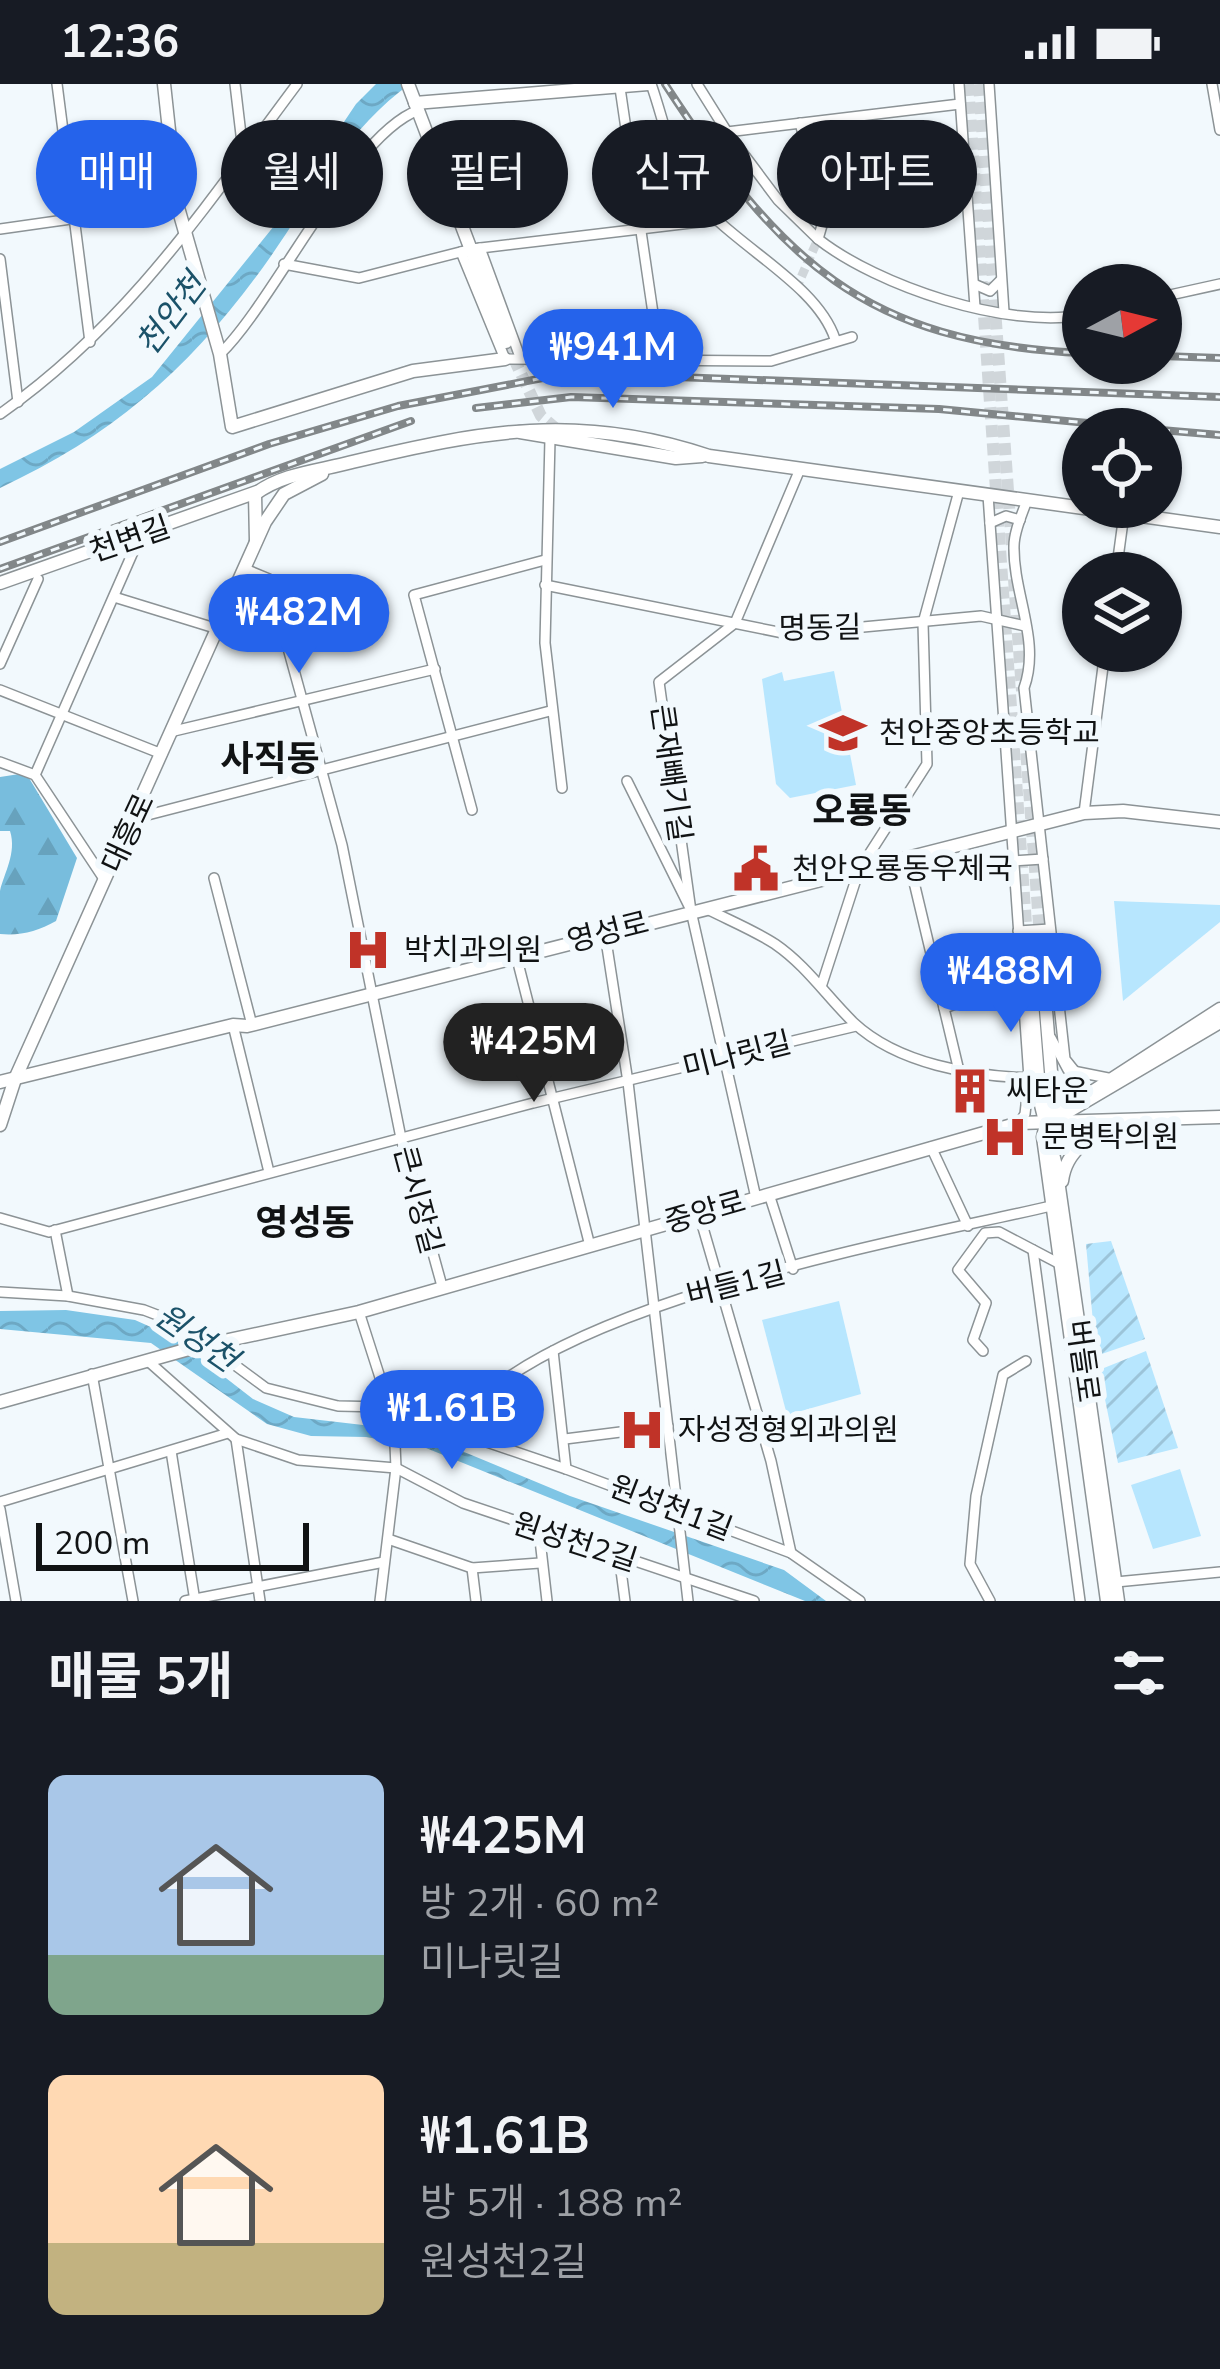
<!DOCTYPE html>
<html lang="ko">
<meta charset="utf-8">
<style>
body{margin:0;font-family:"Nunito Sans","Noto Sans KR",sans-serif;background:#20242c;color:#f1f3f6;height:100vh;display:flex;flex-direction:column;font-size:45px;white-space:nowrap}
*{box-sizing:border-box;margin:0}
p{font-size:39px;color:#9ea1a6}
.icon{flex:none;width:66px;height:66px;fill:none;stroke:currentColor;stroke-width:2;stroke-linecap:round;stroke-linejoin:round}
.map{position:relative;height:1517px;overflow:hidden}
.panel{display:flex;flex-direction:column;background:#171b24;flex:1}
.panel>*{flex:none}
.hud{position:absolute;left:36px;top:36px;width:1149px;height:108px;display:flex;gap:24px}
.needle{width:78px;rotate:83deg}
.tools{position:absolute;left:1062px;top:180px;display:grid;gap:24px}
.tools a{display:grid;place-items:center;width:120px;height:120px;border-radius:50%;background:#171b24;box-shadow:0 3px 9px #0004;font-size:60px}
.scale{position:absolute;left:36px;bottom:30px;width:273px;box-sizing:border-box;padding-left:12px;border:6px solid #111314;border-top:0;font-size:33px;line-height:42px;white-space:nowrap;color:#111314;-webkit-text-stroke:9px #f2f9fd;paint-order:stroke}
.price{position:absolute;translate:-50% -102px;padding:0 27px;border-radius:42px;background:#2563eb;color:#fff;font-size:39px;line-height:78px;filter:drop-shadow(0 3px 6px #0008)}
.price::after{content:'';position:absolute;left:50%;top:72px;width:36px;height:27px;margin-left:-18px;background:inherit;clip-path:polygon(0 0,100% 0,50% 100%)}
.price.active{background:#222;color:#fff}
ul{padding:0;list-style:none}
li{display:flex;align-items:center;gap:36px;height:300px;padding:0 48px}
li span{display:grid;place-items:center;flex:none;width:336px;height:240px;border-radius:18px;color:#555}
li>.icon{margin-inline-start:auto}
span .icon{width:144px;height:144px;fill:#fffc;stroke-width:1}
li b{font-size:51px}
h2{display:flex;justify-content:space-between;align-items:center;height:144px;padding:0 48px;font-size:51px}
.tag{padding:0 42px;border-radius:54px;background:#171b24;box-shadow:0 3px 9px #0004;font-size:42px;line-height:108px}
.tag.active{background:#2563eb;color:#fff}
.status{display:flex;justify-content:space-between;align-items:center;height:84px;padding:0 60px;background:#171b24;direction:ltr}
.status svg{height:33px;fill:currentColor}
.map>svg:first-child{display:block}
</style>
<div class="status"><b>12:36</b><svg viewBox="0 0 49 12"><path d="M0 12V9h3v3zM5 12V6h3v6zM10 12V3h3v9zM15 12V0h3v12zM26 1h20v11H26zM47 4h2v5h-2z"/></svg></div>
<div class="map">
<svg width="1220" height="1517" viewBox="0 0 1220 1517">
<defs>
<pattern id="forest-firs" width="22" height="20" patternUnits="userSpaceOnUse" patternTransform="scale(3)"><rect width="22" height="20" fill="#78bddd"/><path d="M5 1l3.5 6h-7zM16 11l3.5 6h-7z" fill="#67a2bd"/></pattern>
<pattern id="garden-furrows" width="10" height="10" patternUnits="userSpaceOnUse" patternTransform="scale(3)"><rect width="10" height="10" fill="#b7e6fe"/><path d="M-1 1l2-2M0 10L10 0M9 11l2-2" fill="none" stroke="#9cc4d9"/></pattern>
<pattern id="water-waves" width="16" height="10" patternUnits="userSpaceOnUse" patternTransform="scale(3)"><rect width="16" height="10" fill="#7fc5e5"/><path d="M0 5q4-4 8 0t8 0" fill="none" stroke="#6da8c4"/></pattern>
</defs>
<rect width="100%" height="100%" fill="#f2f9fd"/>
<g fill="#b7e6fe">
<path d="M911 39 916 130 891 134 860 127 856 50 863 43Z"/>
<path d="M834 587 856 701 790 714 776 700 762 595 782 588 784 597Z"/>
<path d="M1114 817 1220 821V838L1123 917Z"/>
<path d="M839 1217 861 1310 787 1331 762 1236Z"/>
<path d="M1180 1385 1201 1452 1153 1465 1131 1401Z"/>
</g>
<path fill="url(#forest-firs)" d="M26 689 77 774 56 837C38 847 21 852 0 850 0 837 0 819 0 807 4 789 17 769 10 747H0V693Z"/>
<g fill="url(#garden-furrows)">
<path d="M1111 1157 1145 1255 1096 1272 1086 1160Z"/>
<path d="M1146 1267 1178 1364 1118 1379 1099 1286Z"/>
</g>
<g fill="url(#water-waves)">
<path d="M376 0H410C350 42 312 113 271 172 196 279 118 349 0 404V385L74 348 152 293 274 142 356 20Z"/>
<path d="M66 1226 135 1236 173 1253 253 1315 294 1333 363 1341 445 1360 570 1412 784 1486 826 1517H805L426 1364 366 1353 311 1352 267 1340 151 1259 0 1245V1227Z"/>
</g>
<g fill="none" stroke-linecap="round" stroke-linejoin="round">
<path stroke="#d0d6da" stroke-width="9" stroke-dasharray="9 4.5" stroke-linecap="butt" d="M796 205 818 155"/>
<g stroke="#d0d6da" stroke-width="12" stroke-dasharray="12 6" stroke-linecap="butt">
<path d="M968 0 1027 855"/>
<path d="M979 0 1012 463"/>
<path d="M506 258 541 332 560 348"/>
<path d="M1014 495 1022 607"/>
<path d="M1025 651 1040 853"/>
</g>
<g stroke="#8c9396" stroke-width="12">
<g id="minor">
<path d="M57 0 90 258"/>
<path d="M235 0 244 76"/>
<path d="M651 0C663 33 671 78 691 107 727 159 816 197 835 255"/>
<path d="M697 0 727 48 960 20"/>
<path d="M959 0 975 223"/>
<path d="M989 0 1004 228"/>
<path d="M1212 0 1220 46"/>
<path d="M620 4 660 277"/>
<path d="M800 39 825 131 818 155C878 202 1006 245 1083 231"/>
<path d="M727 48 778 116 818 155"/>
<path d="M0 145 177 120"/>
<path d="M480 164 520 273"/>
<path d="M461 168 505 275 771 277 852 253"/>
<path d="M0 175 18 318"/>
<path d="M284 180 359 194 472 165 716 136"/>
<path d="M974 200 990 207 1001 196"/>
<path d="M1161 213 1220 200"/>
<path d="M220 270C275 217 352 49 419 26"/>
<path d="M0 330C128 240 205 123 297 0"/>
<path d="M550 355 545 559 562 704"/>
<path d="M988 411 1029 994 1025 1030 1019 1039"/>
<path d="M1027 416C1022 431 1014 447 1014 462 1013 510 1041 557 1024 604L1065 975 1077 990"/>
<path d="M990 439 1006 432 1020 436"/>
<path d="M245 485 269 495 342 761 401 1054 442 1202"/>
<path d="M1116 489 1124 430"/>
<path d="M545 501 788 550 981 532 1025 542"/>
<path d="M114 513 218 545"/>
<path d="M0 580 38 495"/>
<path d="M0 606 162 670"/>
<path d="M174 647 435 585"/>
<path d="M0 678 35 691 104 795"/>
<path d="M35 691 137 459 135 453"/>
<path d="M627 697 689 822"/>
<path d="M472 726 414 511 545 476"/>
<path d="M1084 729 1105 567"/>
<path d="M136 734 550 627"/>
<path d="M908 773 959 987"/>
<path d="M1012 777 1043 775"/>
<path d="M214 794 252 941"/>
<path d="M709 826C731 837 755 847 775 860 807 882 827 913 854 939 898 980 972 992 1029 994"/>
<path d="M1018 847 1050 845"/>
<path d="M605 850 628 998 688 1517"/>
<path d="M516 871 590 1162"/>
<path d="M822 900 859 786 927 680 923 539 959 407"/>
<path d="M944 924 1021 898"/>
<path d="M233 941 269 1088"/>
<path d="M1051 954 1068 986 1108 994"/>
<path d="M931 1063 968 1142"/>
<path d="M769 1110 793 1185"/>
<path d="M756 1114 691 827 659 598 735 539 800 385"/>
<path d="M699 1130 771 1377 791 1469"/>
<path d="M0 1134 49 1148 533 1019 856 942"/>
<path d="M55 1146 68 1212"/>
<path d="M1033 1166 1080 1517"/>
<path d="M0 1208 68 1212 144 1226 178 1239 266 1304 338 1322 384 1323 566 1385 791 1469 860 1517"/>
<path d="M359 1228 394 1337 396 1384 380 1517"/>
<path d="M553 1267 566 1385"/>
<path d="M983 1267 973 1256 986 1219 958 1186 985 1149 999 1148 1060 1180"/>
<path d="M148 1277 236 1355 298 1376 396 1384 463 1419 754 1517"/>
<path d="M92 1290 133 1517"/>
<path d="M452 1346C538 1220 902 1157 1051 1122"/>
<path d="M236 1355 260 1517"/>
<path d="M565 1355 668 1342"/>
<path d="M171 1367 195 1517"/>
<path d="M0 1418 228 1349"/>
<path d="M0 1425 16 1517"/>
<path d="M539 1447 547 1517"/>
<path d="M388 1455 472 1484 540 1479"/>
<path d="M619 1471 625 1517"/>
<path d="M472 1484 476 1517"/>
<path d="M1116 1498 1220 1488"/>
<path d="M185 1517 384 1478"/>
<path d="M990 1517 970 1480 976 1412 1003 1291 1026 1277"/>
</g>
</g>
<g stroke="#8c9396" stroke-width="15">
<g id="tertiary">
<path d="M164 0 177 120 220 270 232 343 413 287 505 275"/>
<path d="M408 0 506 258"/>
<path d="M415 19 648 0"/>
<path d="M520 348 676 374 702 372"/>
<path d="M256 457 255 410C283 389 319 387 352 378 481 347 579 328 709 372L1220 443"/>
<path d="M0 499 257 408"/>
<path d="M1040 853 1053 1012 1043 1053 1107 1517"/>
<path d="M1027 855 1040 1017 1056 1082 1118 1517"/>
<path d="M0 998 233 941 247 942 1084 729 1123 727 1220 738"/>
<path d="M1069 1027 1220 938"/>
<path d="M1047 1037 1220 925"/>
<path d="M0 1041 15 995 265 438 284 410 322 390"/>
<path d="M1062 1097C1066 1065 1092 1051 1120 1040"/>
<path d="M0 1318 196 1263 359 1228 1019 1039 1220 1033"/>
</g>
</g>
<use href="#minor" stroke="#fff" stroke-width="9"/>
<use href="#tertiary" stroke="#fff" stroke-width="12"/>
<g stroke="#828789" stroke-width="8">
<g id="rail">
<path d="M665 0C780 176 863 259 1083 269"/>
<path d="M1161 272 1220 274"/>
<path d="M476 324 571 313 939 325 1152 345"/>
<path d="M1161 346 1220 351"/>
<path d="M0 458 269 360 398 322 569 289 1220 313"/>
<path d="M0 485 411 337"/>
</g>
</g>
<use href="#rail" stroke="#f2f9fd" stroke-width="3" stroke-dasharray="9" stroke-linecap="butt"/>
</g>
<defs>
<g id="school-bare" transform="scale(3.6)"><path d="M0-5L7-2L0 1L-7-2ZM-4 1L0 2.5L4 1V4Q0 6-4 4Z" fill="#c03328" stroke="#f2f9fd" stroke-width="2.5" paint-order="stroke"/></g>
<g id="civic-bare" transform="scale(3.6)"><path d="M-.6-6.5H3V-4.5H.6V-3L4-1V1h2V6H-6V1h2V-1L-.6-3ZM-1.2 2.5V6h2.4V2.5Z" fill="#c03328" stroke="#f2f9fd" stroke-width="2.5" paint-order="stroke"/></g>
<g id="hospital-bare" transform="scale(3.6)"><path d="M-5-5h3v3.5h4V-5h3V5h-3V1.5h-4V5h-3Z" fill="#c03328" stroke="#f2f9fd" stroke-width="2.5" paint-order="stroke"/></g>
<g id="building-bare" transform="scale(3.6)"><path d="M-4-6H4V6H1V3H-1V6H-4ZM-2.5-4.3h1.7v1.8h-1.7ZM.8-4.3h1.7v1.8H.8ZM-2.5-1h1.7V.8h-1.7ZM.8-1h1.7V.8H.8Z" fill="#c03328" stroke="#f2f9fd" stroke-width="2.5" paint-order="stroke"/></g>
</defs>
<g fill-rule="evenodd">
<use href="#school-bare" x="843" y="649"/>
<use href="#civic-bare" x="756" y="785"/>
<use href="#hospital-bare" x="368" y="866"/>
<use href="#building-bare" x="970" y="1007"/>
<use href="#hospital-bare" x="1005" y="1053"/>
<use href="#hospital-bare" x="642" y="1346"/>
</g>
<g text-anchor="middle" stroke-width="12" stroke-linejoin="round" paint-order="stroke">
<g font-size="30" fill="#111314" stroke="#f2f9fd">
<text transform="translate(130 455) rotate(-19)" y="10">천변길</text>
<text transform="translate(820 544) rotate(-1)" y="10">명동길</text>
<text transform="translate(671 689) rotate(82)" y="10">큰재빼기길</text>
<text transform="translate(128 749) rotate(-65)" y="10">대흥로</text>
<text transform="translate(608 848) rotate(-14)" y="10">영성로</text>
<text transform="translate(737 971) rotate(-14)" y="10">미나릿길</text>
<text transform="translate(418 1116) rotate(75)" y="10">큰시장길</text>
<text transform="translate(705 1128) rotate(-16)" y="10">중앙로</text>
<text transform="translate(736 1200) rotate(-14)" y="10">버들1길</text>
<text transform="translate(1083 1277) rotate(82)" y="10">버들로</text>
<text transform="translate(671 1424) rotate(21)" y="10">원성천1길</text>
<text transform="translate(575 1458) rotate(18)" y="10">원성천2길</text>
</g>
<g font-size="30" fill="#111314" stroke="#f2f9fd" text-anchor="start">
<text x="879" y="659">천안중앙초등학교</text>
<text x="792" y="795">천안오룡동우체국</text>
<text x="404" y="876">박치과의원</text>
<text x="1006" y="1017">씨타운</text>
<text x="1041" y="1063">문병탁의원</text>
<text x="678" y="1356">자성정형외과의원</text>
</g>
<g font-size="33" font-style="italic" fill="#1b5269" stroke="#f2f9fd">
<text transform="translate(170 230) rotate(-53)" y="12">천안천</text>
<text transform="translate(197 1253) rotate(35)" y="12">원성천</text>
</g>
<g font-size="36" font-weight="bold" fill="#111314" stroke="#f2f9fd">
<text x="270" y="687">사직동</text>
<text x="862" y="739">오룡동</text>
<text x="305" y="1151">영성동</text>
</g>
</g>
</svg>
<div class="tools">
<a><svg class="needle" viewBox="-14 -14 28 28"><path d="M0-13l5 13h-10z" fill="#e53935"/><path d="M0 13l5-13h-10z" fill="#9ea1a6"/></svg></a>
<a><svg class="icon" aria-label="locate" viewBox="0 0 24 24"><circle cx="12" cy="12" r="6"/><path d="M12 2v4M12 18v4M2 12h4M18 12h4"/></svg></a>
<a><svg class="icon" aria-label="layers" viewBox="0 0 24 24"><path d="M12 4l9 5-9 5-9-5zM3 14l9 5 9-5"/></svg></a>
</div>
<div class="scale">200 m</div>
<b class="price" style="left:613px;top:327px">₩941M</b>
<b class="price" style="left:299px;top:592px">₩482M</b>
<b class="price" style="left:1011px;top:951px">₩488M</b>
<b class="price active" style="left:534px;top:1021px">₩425M</b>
<b class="price" style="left:452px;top:1388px">₩1.61B</b>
<div class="hud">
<a class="tag active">매매</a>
<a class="tag">월세</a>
<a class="tag">필터</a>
<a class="tag">신규</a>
<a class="tag">아파트</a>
</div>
</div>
<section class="panel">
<h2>매물 5개<svg class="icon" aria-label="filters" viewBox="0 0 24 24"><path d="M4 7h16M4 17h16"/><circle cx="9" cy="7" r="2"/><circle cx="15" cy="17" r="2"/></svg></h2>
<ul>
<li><span style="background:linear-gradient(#a9c7e8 75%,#7fa58c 0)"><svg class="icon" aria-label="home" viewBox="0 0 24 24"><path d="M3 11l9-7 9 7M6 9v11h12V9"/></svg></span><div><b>₩425M</b><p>방 2개 · 60 m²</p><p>미나릿길</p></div></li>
<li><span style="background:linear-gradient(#ffd9b3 70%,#c2b280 0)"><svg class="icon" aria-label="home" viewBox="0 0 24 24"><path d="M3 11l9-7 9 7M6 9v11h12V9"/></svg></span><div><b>₩1.61B</b><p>방 5개 · 188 m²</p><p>원성천2길</p></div></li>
</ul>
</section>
